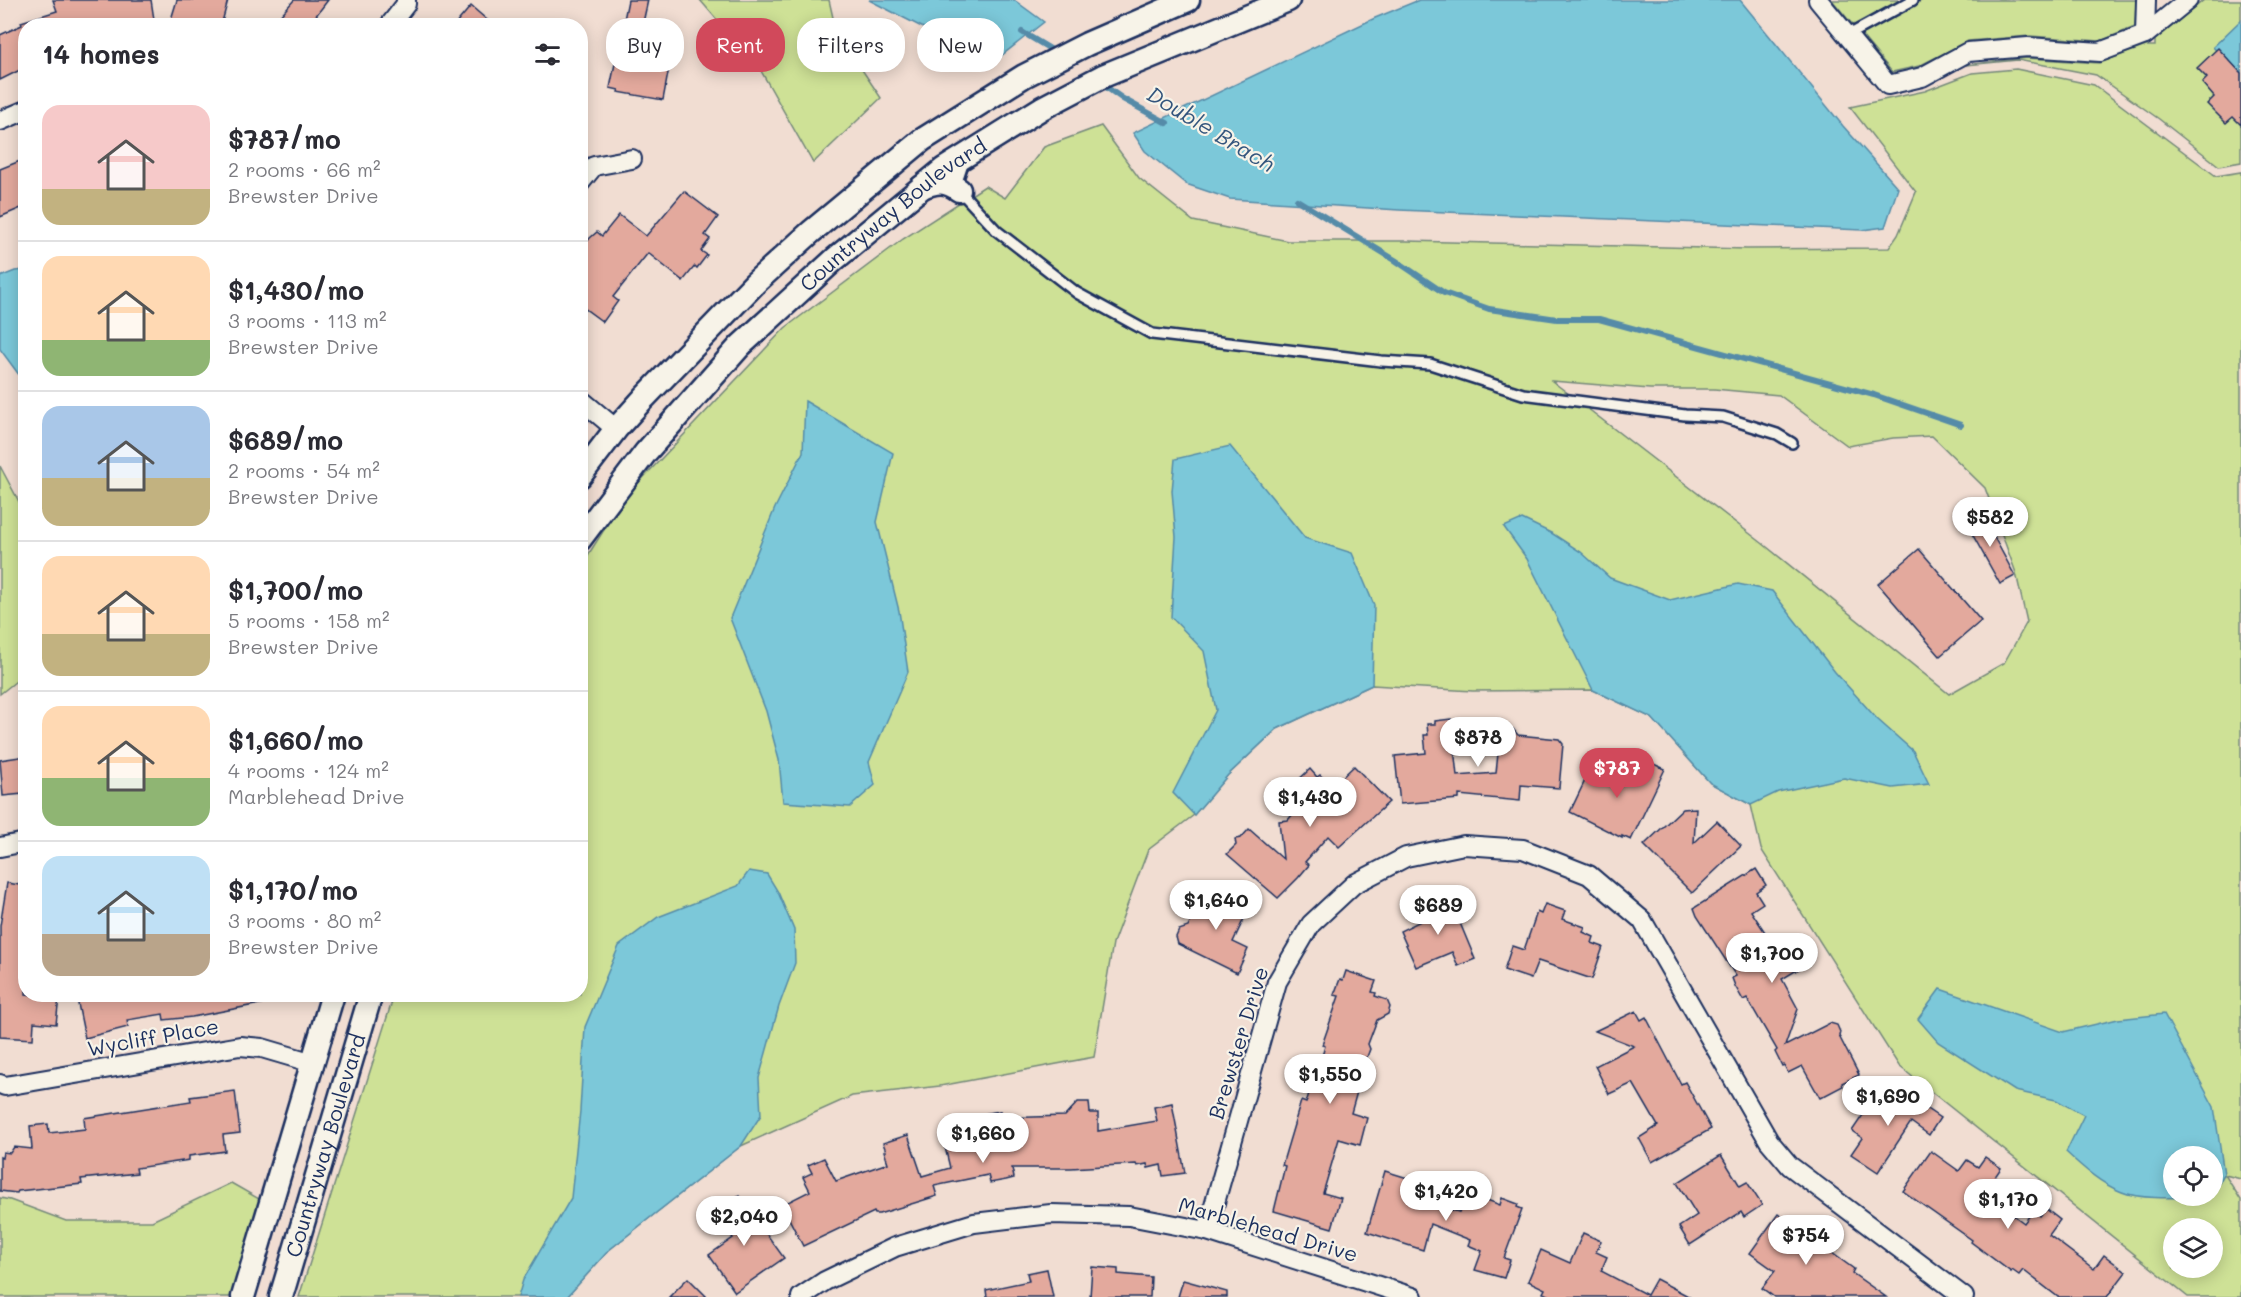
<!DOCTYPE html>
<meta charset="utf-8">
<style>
body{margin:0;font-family:Mali,sans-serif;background:#f2f2f3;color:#2b2b33;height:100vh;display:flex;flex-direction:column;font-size:22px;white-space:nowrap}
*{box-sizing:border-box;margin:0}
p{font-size:20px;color:#7c7c81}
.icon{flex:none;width:33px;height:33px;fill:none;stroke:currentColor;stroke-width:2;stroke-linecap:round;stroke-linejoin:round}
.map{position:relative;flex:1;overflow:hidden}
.details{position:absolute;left:18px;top:18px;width:570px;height:984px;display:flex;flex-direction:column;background:#fff;border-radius:24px;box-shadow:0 3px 15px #0003}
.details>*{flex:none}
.banner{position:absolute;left:606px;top:18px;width:570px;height:54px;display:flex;gap:12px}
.buttons{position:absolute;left:2163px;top:1146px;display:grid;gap:12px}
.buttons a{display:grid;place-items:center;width:60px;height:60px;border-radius:50%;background:#fff;box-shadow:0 3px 15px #0003;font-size:30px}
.price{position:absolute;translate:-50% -51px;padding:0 14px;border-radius:21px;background:#fff;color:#222;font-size:20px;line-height:39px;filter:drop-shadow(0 2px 3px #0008)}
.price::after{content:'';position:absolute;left:50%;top:36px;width:18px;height:14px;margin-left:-9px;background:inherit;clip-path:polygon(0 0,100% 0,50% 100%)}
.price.selected{background:#d1495b;color:#fff}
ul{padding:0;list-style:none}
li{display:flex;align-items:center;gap:18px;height:150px;padding:0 24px}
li+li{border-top:2px solid #e1e1e2}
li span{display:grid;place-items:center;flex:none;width:168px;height:120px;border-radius:18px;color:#555}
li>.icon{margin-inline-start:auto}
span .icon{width:72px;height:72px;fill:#fffc;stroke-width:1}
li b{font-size:26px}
h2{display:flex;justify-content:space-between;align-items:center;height:72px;padding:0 24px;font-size:26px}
.chip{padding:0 21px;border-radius:24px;background:#fff;box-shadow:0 3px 15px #0003;font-size:21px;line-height:54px}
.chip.selected{background:#d1495b;color:#fff}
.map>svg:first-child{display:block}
</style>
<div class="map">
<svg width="2241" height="1297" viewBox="0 0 2241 1297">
<rect width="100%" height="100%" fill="#f1ddd2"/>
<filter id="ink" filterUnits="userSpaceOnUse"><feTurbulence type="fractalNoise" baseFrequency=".0167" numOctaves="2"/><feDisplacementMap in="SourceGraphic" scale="12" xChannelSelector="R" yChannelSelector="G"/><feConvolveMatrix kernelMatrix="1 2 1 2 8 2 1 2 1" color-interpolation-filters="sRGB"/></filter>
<g filter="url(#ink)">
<g fill="#cee196" stroke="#74887a" stroke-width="1.5" fill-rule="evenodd">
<path d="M700 0H829L836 31 881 98 813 163 761 71Z"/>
<path d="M1832 0H2136L2135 27 2100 41 2030 36 1968 41 1919 66 1892 72Z"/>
<path d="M2204 0H2241V162L2219 166 2159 119 2096 75 2018 60 1966 65 2027 58 2099 63 2146 46H2155V40Z"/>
<path d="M2016 69 2094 85 2216 176 2241 172V1179L2225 1175 2241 1200V1297H2188L1899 1066 1761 849 1751 805 1710 783 1652 718 1593 690 1473 691 1372 685 1277 729 1228 775 1194 815 1148 850 1113 943 1094 1057 940 1086 852 1096 741 1146 609 1250 567 1297H299L394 995 580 994 581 566 625 497 785 328 903 239 985 186 1005 198 1044 147 1101 126 1139 178 1193 221 1288 241H1407L1747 249 1889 248 1898 235 1916 192 1850 107 1925 91 1972 73ZM1552 381 1650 389H1714L1779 395 1848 446 1893 438 1932 436 1985 488 2016 573 2027 622 2004 663 1949 694 1762 543ZM2174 1156H2212V1196H2174ZM2174 1228H2212V1268H2174Z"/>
<path d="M0 466 25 513V674L0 694Z"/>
<path d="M231 1183 261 1200 233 1297H0V1198L10 1200 66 1221H152Z"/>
</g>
<g fill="#7bc8d9" stroke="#558ba8" stroke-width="1.5">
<path d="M869 0H1014L1044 22 992 63Z"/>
<path d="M1419 0H1740L1843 126 1898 188 1885 227 1862 230 1399 210 1230 199 1186 184 1145 151 1133 133 1375 18Z"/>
<path d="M2241 20V77L2213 47Z"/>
<path d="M25 270H26L25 383 0 349V277L15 271Z"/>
<path d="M805 401 893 453 877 522 899 611 908 672 869 762 875 785 850 807 783 802 779 760 766 711 730 618 775 508 803 452Z"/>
<path d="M1230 446 1305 538 1352 553 1374 605 1372 685 1277 729 1228 775 1194 815 1173 793 1216 710 1204 651 1171 617 1176 537 1172 491 1175 459Z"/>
<path d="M1522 519 1553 534 1581 552 1610 578 1670 600 1738 584 1772 591 1835 672 1877 719 1913 751 1929 784 1893 788 1844 778 1778 792 1751 805 1710 783 1652 718 1593 690 1527 559 1504 527Z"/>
<path d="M749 871 767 874 778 892 794 930 795 963 779 1006 759 1078 761 1115 741 1146 609 1250 567 1297H518L523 1280 571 1198 580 1111 585 1027 619 946 658 917 738 886Z"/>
<path d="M1940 989 2063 1032 2118 1019 2164 1014 2214 1107 2224 1174 2213 1194 2212 1156H2174V1196L2211 1197C2188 1197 2143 1201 2122 1192 2101 1184 2082 1167 2066 1152L2084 1115 2056 1100 2015 1091 1938 1042 1918 1019Z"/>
</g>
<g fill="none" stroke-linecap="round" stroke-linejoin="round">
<g stroke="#558ba8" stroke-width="6">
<path d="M1022 32 1057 53"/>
<path d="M1106 87 1123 99 1167 123"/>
<path d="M1297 200 1395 260 1444 293 1489 309 1557 319H1599L1874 395 1961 425"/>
</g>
</g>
<g fill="#e3a99d" stroke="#1b2f5e" stroke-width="1.5">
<path d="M53 0H151L155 26H26V67L0 80V35L22 25 21 22 57 11Z"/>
<path d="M177 0H228L221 26H169Z"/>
<path d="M294 0H328L308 26H271Z"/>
<path d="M628 0H648L641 32 650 34 647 52 671 57 663 100 618 92 619 90 610 88Z"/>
<path d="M471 6 494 26H454Z"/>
<path d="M2218 48 2241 73V125L2233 117 2226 123 2207 104 2214 97 2202 83 2207 78 2197 68Z"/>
<path d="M20 161 26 174V206L0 217V169Z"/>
<path d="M684 191 718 217 705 235 710 239 701 251 707 255 697 268 695 266 683 281 648 253 613 297 618 301 603 322 580 305V251L590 238 597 232 602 236 619 215 646 236Z"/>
<path d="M1981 513 2015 576 2000 584 1965 521Z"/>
<path d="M1919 549 1981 621 1940 656 1878 584Z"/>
<path d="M1451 719 1457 776 1496 773 1500 734 1505 729H1513L1518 735 1559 739 1563 744 1559 788 1521 785 1520 801 1459 795V799L1400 804 1395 756 1426 753 1424 735H1428L1427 724H1435V721Z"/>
<path d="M26 756V790H22L23 794 3 796 0 760Z"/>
<path d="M1644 760 1665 769 1631 840 1622 836V838L1570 812 1591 768 1627 784 1634 770 1637 771 1640 770Z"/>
<path d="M1354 766 1389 802 1339 847 1328 836 1305 862 1309 865 1298 878 1278 898 1227 854 1236 845 1235 839 1241 838 1249 829 1283 859 1279 821 1288 820 1305 799 1292 786 1310 769 1317 777 1320 775 1332 787Z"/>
<path d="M1696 808 1694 843 1717 821 1741 846 1692 893 1644 845 1682 809Z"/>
<path d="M1756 869 1766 885 1756 892 1763 903 1751 911 1778 952 1800 940 1808 956 1799 961 1802 967 1782 979 1798 1009 1785 1046 1830 1023 1837 1025 1840 1032 1839 1036 1859 1075 1842 1083 1843 1086 1820 1098 1802 1066 1788 1073 1784 1065 1782 1066 1775 1052 1777 1050 1747 998 1743 1000 1735 986 1732 978 1736 976 1697 916 1694 908Z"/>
<path d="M7 883 26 886V994L59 998 56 1024 34 1022 33 1039 0 1037V926Z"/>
<path d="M1214 890 1249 908 1233 942 1248 949 1237 973 1178 944 1176 937 1179 930 1188 927 1205 893Z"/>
<path d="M1448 894 1475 959 1458 966 1452 952 1416 967 1400 931 1433 915 1428 903Z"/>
<path d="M1545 904 1565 911 1562 919 1585 927 1583 932 1594 937 1592 943 1603 947 1592 979 1538 961 1531 979 1504 970 1512 946 1524 950 1537 912 1541 914Z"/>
<path d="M1346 971 1376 981 1372 992 1376 993 1375 996 1387 1000 1390 1007 1388 1014 1377 1020 1368 1044 1370 1049 1367 1057 1334 1074 1360 1081 1351 1113 1367 1118 1360 1145 1339 1139 1323 1193 1341 1198 1332 1228 1274 1211 1285 1166 1282 1165 1301 1101 1306 1103 1310 1090H1312L1325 1046 1322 1045 1339 996 1334 995 1340 979 1343 980Z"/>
<path d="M76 994H264L265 1003 192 1017 164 1020 163 1014 127 1020 128 1027 85 1038Z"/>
<path d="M1636 1011 1641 1020 1646 1017 1681 1084 1685 1082 1711 1129 1652 1162 1639 1138 1658 1126 1633 1083 1609 1094 1595 1066 1634 1046 1595 1031Z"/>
<path d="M1882 1087 1905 1103 1909 1097 1940 1118 1929 1135 1911 1122 1878 1172 1851 1154 1862 1138 1852 1131Z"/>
<path d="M235 1091 240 1133 223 1135 225 1151 189 1156V1160L136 1168 137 1173 81 1179 82 1184 18 1191 17 1193 0 1191V1157L2 1158 3 1152 10 1153 14 1147 32 1149 30 1126 48 1124 49 1133 85 1129 84 1118 191 1101 190 1097Z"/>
<path d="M1078 1102H1089L1090 1113H1098V1131L1157 1121 1154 1107 1172 1103 1185 1173 1163 1176 1161 1165 1148 1168 1147 1164 1137 1166 1136 1164 1071 1168H1012L1014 1178 1006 1180 990 1183 988 1175 934 1186 937 1196 879 1214H875L874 1212 803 1246 782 1205 810 1191 803 1177 812 1173 808 1165 824 1158 836 1181 888 1163 884 1151H886L883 1143 908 1135 922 1176 950 1168 944 1143 977 1136 973 1116 1000 1111 1001 1118 1065 1116Z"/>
<path d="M1931 1151 1959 1171 1967 1160 1978 1167 1985 1157 2001 1168 1984 1193 2024 1223 2033 1211 2040 1216 2046 1209 2060 1220 2049 1235 2094 1269 2104 1255 2126 1272 2107 1297H2058L2023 1270 2019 1275 2012 1270 2011 1272 1971 1242 1972 1240 1903 1191Z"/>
<path d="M1721 1155 1740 1186 1747 1182 1762 1205 1744 1217 1741 1212 1690 1245 1679 1227 1697 1215 1677 1183Z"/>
<path d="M1385 1171 1411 1179 1406 1197 1459 1212 1471 1179 1479 1197 1500 1205 1502 1198 1518 1204 1517 1207 1522 1209 1504 1258 1510 1260 1504 1278 1475 1270 1482 1251 1468 1245 1470 1240 1430 1224 1423 1250 1367 1232Z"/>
<path d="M739 1196 784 1258 735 1292 709 1255 733 1238 715 1213Z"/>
<path d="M1778 1214 1854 1269 1852 1273 1886 1297H1774L1762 1288 1775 1271 1750 1253Z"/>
<path d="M1583 1233 1601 1241 1596 1252 1607 1257 1601 1271 1647 1295 1656 1279 1690 1297H1552L1543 1293 1545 1289 1528 1281 1541 1250 1570 1263Z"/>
<path d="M1092 1267 1118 1269V1274L1151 1277 1150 1297H1090Z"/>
<path d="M1047 1269 1053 1297H987L986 1290 1029 1281 1027 1273Z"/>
<path d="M688 1278 707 1297H669Z"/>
<path d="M1183 1280 1227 1292V1297H1178Z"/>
</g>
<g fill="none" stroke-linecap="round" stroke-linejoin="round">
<g stroke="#1b2f5e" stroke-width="14">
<g id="service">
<path d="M1847 36 1913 0"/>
<path d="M963 164 958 179 959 190 997 231 1077 293 1152 334 1381 361 1430 364 1523 394 1685 415 1723 417 1777 434 1792 443"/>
</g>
</g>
<g stroke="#1b2f5e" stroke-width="22">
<g id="minor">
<path d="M1818 0 1888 85 1922 77 1968 52 2028 47 2100 52 2145 35 2188 0"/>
<path d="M389 26 406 4V0"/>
<path d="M2145 35 2146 0"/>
<path d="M0 121 26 110"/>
<path d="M580 183 594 166 632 159"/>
<path d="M580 399 616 429"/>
<path d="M0 847 26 842"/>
<path d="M0 1084 5 1086 240 1046 262 1048 313 1063"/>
<path d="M1207 1231 1277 982 1311 924 1354 884 1406 857 1464 845 1523 849 1589 875 1642 920 1769 1141 1790 1166 1964 1297"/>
<path d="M801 1297 825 1281 895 1247 974 1223 1051 1214 1129 1216 1207 1231 1413 1297"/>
</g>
</g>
<g stroke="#1b2f5e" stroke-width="27">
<g id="tertiary">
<path d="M922 187C937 181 946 180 959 190"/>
<path d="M580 476 616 429 644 398 755 283 811 232 922 140 1024 76 1087 44 1188 0"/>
<path id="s1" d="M580 539 646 452 740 346 835 259 944 169 1042 108 1103 76 1288 0"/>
<path d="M243 1297 333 994"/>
<path id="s2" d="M281 1297 371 994"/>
</g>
</g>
<use href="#service" stroke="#f7f3e8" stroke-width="9"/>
<use href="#minor" stroke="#f7f3e8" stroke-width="18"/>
<use href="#tertiary" stroke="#f7f3e8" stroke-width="22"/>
</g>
</g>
<g text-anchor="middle" stroke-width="4.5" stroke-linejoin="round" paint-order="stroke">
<g font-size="21" fill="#1b2f5e" stroke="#f7f3e8">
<text dy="7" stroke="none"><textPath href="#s1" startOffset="453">Countryway Boulevard</textPath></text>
<text transform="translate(153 1038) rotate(-10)" y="7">Wycliff Place</text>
<text transform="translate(1239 1043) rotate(-73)" y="7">Brewster Drive</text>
<text dy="7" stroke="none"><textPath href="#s2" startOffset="158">Countryway Boulevard</textPath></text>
<text transform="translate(1268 1230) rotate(16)" y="7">Marblehead Drive</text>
</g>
<g font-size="22" font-style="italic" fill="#33557d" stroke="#f7f3e8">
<text transform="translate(1211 129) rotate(31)" y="8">Double Brach</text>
</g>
</g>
</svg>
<div class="buttons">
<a><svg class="icon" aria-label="locate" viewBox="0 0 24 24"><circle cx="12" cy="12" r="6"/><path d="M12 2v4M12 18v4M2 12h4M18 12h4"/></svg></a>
<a><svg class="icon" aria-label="layers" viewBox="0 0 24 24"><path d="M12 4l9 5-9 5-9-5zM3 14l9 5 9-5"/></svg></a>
</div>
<b class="price" style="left:1990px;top:548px">$582</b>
<b class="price" style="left:1478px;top:768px">$878</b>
<b class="price selected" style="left:1617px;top:799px">$787</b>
<b class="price" style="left:1310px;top:828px">$1,430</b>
<b class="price" style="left:1216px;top:931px">$1,640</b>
<b class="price" style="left:1438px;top:936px">$689</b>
<b class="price" style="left:1772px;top:984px">$1,700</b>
<b class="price" style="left:1330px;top:1105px">$1,550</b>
<b class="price" style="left:1888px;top:1127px">$1,690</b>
<b class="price" style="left:983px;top:1164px">$1,660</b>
<b class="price" style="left:1446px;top:1222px">$1,420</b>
<b class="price" style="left:2008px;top:1230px">$1,170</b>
<b class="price" style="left:744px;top:1247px">$2,040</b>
<b class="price" style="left:1806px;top:1266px">$754</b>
<div class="banner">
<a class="chip">Buy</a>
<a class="chip selected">Rent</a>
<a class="chip">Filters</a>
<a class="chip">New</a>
</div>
<section class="details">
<h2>14 homes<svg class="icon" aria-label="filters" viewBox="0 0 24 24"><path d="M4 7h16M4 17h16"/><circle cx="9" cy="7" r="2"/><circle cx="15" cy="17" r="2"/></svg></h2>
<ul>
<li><span style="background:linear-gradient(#f6c9c9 70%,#c2b280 0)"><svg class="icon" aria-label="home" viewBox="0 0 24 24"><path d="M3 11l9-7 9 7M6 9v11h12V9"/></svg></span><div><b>$787/mo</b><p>2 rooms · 66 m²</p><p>Brewster Drive</p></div></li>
<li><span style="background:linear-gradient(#ffd9b3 70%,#8fb573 0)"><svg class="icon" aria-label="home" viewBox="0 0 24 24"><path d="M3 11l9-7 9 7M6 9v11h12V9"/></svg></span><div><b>$1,430/mo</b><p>3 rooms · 113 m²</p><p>Brewster Drive</p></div></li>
<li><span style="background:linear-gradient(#a9c7e8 60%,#c2b280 0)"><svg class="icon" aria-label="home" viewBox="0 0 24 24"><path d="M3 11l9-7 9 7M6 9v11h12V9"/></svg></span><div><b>$689/mo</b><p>2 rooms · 54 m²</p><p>Brewster Drive</p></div></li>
<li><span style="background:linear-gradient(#ffd9b3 65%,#c2b280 0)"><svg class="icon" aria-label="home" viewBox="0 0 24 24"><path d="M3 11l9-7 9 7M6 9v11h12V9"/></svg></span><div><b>$1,700/mo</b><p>5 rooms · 158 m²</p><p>Brewster Drive</p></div></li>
<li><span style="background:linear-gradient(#ffd9b3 60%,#8fb573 0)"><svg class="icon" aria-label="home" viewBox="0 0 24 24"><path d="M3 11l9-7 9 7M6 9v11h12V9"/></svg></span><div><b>$1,660/mo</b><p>4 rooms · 124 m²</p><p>Marblehead Drive</p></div></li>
<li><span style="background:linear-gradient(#bfe0f5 65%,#b9a48a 0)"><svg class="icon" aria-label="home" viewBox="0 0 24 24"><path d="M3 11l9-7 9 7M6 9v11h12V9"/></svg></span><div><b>$1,170/mo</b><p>3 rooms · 80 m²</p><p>Brewster Drive</p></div></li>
</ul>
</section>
</div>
